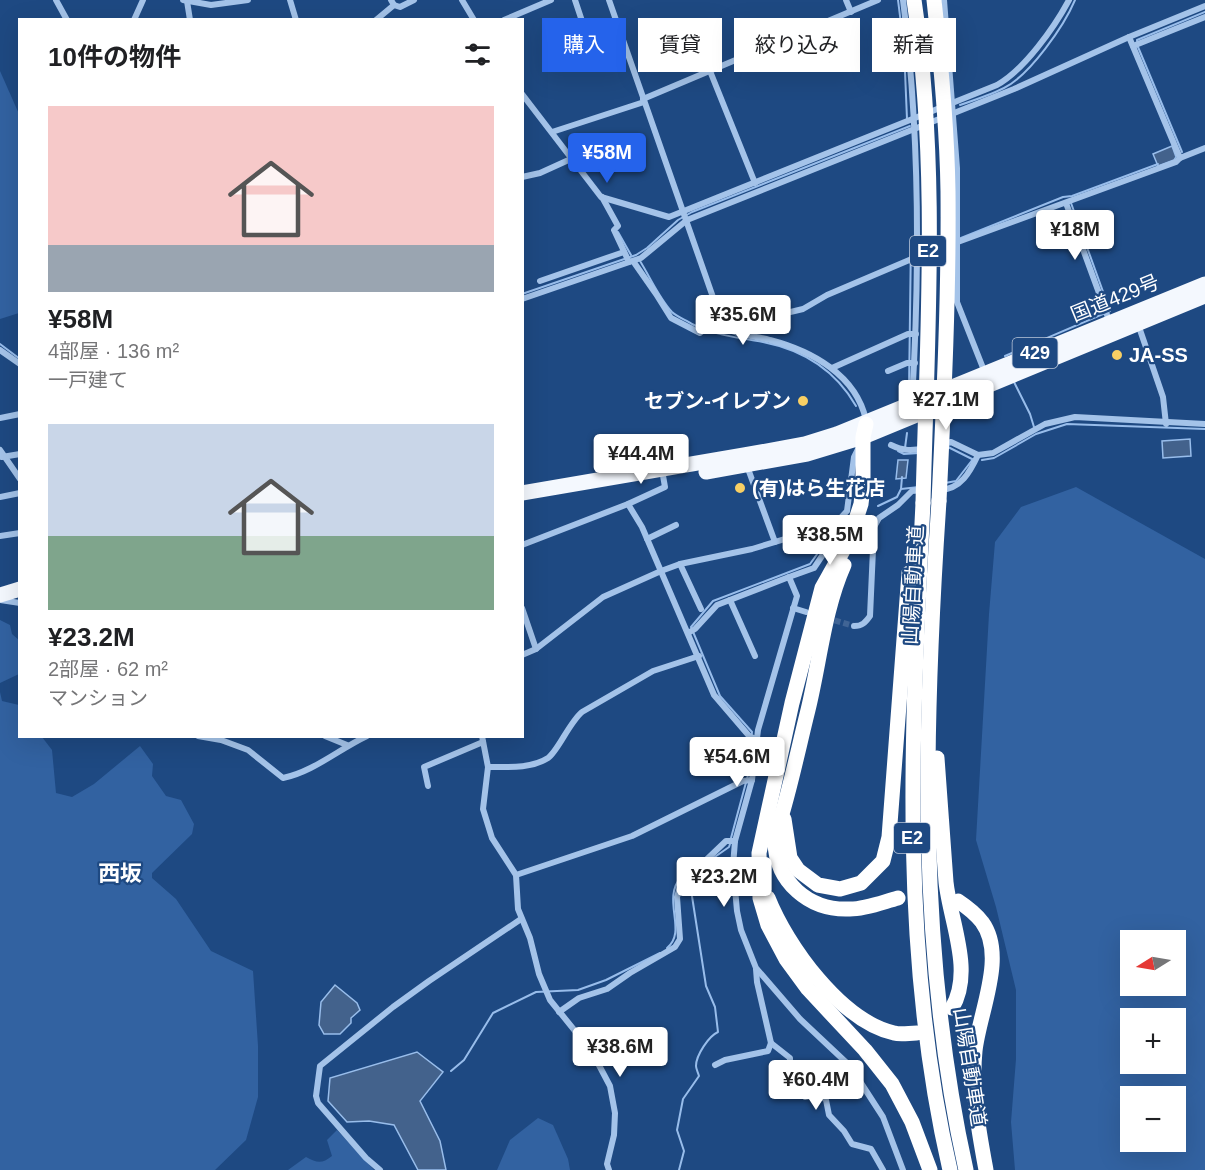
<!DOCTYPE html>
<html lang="ja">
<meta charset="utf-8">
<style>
body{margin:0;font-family:Helvetica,"Noto Sans JP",sans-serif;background:#f2f2f2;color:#202124;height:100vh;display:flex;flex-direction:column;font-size:22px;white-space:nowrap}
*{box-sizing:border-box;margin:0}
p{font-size:20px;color:#757577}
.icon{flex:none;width:33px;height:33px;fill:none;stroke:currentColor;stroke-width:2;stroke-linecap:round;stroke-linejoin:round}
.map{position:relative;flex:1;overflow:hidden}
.drawer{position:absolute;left:18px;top:18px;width:506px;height:720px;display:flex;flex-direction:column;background:#fff;border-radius:0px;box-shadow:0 6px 24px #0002}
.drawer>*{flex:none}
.guide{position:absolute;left:542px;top:18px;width:570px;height:54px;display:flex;gap:12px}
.needle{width:39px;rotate:259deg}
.controls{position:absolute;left:1120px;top:930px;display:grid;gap:12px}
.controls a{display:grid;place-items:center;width:66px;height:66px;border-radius:0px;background:#fff;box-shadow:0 6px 24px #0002;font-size:30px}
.price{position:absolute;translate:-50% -51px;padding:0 14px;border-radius:6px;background:#fff;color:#222;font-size:20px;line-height:39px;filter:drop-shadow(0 2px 3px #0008)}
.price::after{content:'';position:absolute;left:50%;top:36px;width:18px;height:14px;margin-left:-9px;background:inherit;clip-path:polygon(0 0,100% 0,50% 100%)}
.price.current{background:#2563eb;color:#fff}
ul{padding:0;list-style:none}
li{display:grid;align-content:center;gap:12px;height:318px;padding:0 30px}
li span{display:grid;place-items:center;height:186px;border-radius:0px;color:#555}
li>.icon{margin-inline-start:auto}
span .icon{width:108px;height:108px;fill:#fffc;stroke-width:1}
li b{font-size:26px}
h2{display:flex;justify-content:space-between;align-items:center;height:72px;padding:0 30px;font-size:26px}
.tag{padding:0 21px;border-radius:0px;background:#fff;box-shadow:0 6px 24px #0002;font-size:21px;line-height:54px}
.tag.current{background:#2563eb;color:#fff}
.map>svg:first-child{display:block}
</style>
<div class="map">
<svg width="1205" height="1170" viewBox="0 0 1205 1170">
<rect width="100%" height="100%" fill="#1e4982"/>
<g fill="#3262a1" fill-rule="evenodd">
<path d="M0 71 19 114V313L0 319Z"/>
<path d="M1076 487 1205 559V1170H1015L1011 1122 1016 1059V990L996 907 976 840 989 614 995 542 1021 507ZM1131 940H1176V986H1131ZM1176 1018V1064H1131V1018ZM1176 1096V1142H1131V1096Z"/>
<path d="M0 620 10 625 12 634 20 641 19 674 0 683Z"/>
<path d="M0 692 2 701 19 705 20 736 42 737 52 750 56 793 72 797 94 784 140 746 153 764 152 776 166 796 181 800 194 824 192 834 152 873V878L176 899 211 951 253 971 258 1046V1097L246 1140 215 1170H0Z"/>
<path d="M538 1118 553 1125 568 1159 570 1170H497L510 1140Z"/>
<path d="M337 1130 374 1170H288L306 1157C317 1163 322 1164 332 1156L327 1140Z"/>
</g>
<g fill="#43628c" stroke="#98bdeb" stroke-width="1.5">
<path d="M1172 146 1176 157 1174 160 1158 166 1153 154Z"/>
<path d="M1190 439 1191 456 1163 458 1162 441Z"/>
<path d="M898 460H908L906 478 896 479Z"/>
<path d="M335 985 357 1003 360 1010 351 1018V1023L340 1034H324L319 1025 321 1002Z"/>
<path d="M417 1052 443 1072 420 1101 440 1141 446 1170H418L394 1125 369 1121 347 1122 328 1101 330 1078Z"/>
</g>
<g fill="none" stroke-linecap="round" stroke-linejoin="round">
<g stroke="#98bdeb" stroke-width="2">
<path d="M898 0 904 48 907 119"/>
<path d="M960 105C975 100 990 95 1004 88 1030 75 1064 26 1075 0"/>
<path d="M1182 152 1138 47 1137 40 1205 12"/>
<path d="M618 232 631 255"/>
<path d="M961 238 1063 197 1072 196 1158 164"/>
<path d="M640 261C650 277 659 298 672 312 677 317 686 320 692 324 714 335 739 338 763 342 803 350 836 371 856 406"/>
<path d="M522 294 636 255 647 248 678 220 692 212 910 126"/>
<path d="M0 344 20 359"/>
<path d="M1005 356 1110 311 1071 203"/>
<path d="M1014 382 1030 414 1034 427"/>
<path d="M909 391 911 238"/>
<path d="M948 447 972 459"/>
<path d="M905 448 907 433"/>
<path d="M898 451 904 454 919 453"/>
<path d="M982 460 994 458 1036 434 1067 424 1205 429"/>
<path d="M945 483 956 481 973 459"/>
<path d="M901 489 902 477"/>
<path d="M878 506 897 497 901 489 919 487"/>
<path d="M731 838 748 775 752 732 720 696 691 627 713 601 810 564 835 529 849 520"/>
<path d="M702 866 729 847 730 844"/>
<path d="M667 948C688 931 661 900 681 877 686 871 689 867 696 867"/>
<path d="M451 1071 464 1060 493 1013 536 992 578 990 606 980 660 953"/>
<path d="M679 1170 684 1151 677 1130 683 1099 699 1076C698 1072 696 1069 696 1066 696 1055 709 1036 718 1032L715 1007 706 986 689 877"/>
</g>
<path stroke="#406495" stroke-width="6" stroke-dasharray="6 3" stroke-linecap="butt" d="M826 618 854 626"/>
<g stroke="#a4c3e9" stroke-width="6">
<path d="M56 0 67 20"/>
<path d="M183 0 211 5 248 0"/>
<path d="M290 0 296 20"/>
<path d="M462 0 474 20"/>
<path d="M575 0 591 48 622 37"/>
<path d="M609 0 722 323C734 337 754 335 770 340 812 351 856 375 866 420"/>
<path d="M846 0 851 12"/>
<path d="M903 0C920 133 920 267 912 401"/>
<path d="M944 0 957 168V302L985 373"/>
<path d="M187 1 190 20"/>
<path d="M394 5 400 7 414 0"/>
<path d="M134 20 143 0"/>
<path d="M376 20 394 5 391 0"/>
<path d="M504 20 551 0"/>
<path d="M1129 37 1180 158"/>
<path d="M1133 46 1205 17"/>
<path d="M710 71 755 183"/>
<path d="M522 94 601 197 669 217 997 85C1024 70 1054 28 1069 0"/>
<path d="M643 99 878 0"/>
<path d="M552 132 644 102"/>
<path d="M522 177 540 173 573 158"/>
<path d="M602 197 618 226 614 230 629 262"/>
<path d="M1066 203 1110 323"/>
<path d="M633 261 656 294 671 318 700 333 707 327 719 329 803 309 827 295 914 258 1176 162 1180 158 1205 148"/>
<path d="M540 281 624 252"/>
<path d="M522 299 641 258 687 220 1014 89 1129 37 1205 6"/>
<path d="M1138 324 1163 397 1166 424"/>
<path d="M0 350 20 364"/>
<path d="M832 368 908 334H916"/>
<path d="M888 371 907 363H915"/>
<path d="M0 418 20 414"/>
<path d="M944 444 951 442 978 455 993 453 1045 424 1075 417 1205 424"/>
<path d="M891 445C903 451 912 451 925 448"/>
<path d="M0 450 20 479"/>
<path d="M2 457 20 454"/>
<path d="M747 466 775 542"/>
<path d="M940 490C961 489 970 472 978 455"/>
<path d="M0 497 20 493"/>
<path d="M628 504 642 527 714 695 750 737 757 739"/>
<path d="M0 536 20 533"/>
<path d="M647 539 676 525"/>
<path d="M522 545 628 504 665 487 662 470"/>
<path d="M680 564 701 609"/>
<path d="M789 577 814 568 840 529V521"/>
<path d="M0 600 20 603"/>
<path d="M730 600 755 656"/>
<path d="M522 608 536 649"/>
<path d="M793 608 806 612"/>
<path d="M854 626C862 626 865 623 870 616L874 527 879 518 898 505 912 491 923 490"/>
<path d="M688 633 695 629 717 605 789 577 797 596 758 730 752 780 735 841 733 866 737 911 741 930 756 968 800 1019 850 1066 883 1117 903 1170"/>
<path d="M522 655 536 649 603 597 661 571 680 564 752 549 835 524 847 511 854 457 859 447"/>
<path d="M198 736 221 740 248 750 283 778C313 772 339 749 367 736"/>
<path d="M325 736 347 745"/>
<path d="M482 736 488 767 483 809 492 838 516 875 518 909 530 938 539 974 550 1000 592 1052 610 1086 615 1113 614 1135 607 1164 609 1170"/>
<path d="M488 767C506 767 531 769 548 758 558 751 569 723 582 712L653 671 699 656"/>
<path d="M428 786 424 767 483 742"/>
<path d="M516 875 632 836 743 781 752 780"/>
<path d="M559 1012 579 998 607 989 630 973 675 947 680 939 677 897 681 884 726 841H735"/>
<path d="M771 1043 790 1058V1079L805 1097 819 1094 826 1100 829 1115 844 1131 852 1144 871 1149 883 1170"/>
<path d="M715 1065 725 1060 768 1051 771 1043 757 982 756 969"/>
<path d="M380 1170 366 1158 318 1103 316 1096 320 1066 393 1007 429 981 521 919"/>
</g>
<g stroke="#f4f8fe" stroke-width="15">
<path d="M706 472 807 454 863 437 1205 296"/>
<path d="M522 493 744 455 805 444 837 434 1205 284"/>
<path d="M0 595 20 589"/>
</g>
<g stroke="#fff" stroke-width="15">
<path d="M866 424 863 437V487L861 504 850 538 822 588 792 703 759 853 760 898 768 925 786 959 808 989 865 1050 892 1084 912 1122 930 1170"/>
<path d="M939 501C924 724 917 950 966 1170"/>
<path d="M923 503C912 726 899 950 950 1170"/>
<path d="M844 565C824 610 820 661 808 710 800 742 793 775 784 807 781 819 775 829 775 842 776 882 809 911 850 909 866 909 883 902 898 898"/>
<path d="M937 758C940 799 943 841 946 882 950 921 974 971 952 1008"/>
<path d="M784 819 790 858 798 870 818 885 840 889 861 883 883 861 889 837 909 573"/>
<path d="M768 898C787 946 841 1021 894 1033 901 1035 909 1033 917 1033"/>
<path d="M958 901C967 907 975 913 982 922 1007 956 979 1013 975 1051 971 1090 979 1132 986 1170"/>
</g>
<g stroke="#fff" stroke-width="15">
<path d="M914 0C939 166 927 336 923 503"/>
<path d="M934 0C941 63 947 127 948 191 949 294 944 397 939 501"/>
</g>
</g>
<g fill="#f8cf64" stroke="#1e4982" stroke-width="2">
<circle cx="1117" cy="355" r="6"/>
<circle cx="803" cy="401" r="6"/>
<circle cx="740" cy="488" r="6"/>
</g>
<g text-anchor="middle" stroke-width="4.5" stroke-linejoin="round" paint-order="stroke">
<g fill="#1e4982" stroke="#bcc8da" stroke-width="1.5">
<rect x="910" y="236" width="36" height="30" rx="4.5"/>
<rect x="1012.5" y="338" width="45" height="30" rx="4.5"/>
<rect x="894" y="823" width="36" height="30" rx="4.5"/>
</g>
<g font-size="18" font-weight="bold" fill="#fff">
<text x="928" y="257">E2</text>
<text x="1035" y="359">429</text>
<text x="912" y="844">E2</text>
</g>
<g font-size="20" fill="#fff" stroke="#1e4982">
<text transform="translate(1115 298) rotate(-22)" y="7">国道429号</text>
<text transform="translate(913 585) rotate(-87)" y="7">山陽自動車道</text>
<text transform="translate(970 1067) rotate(81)" y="7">山陽自動車道</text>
</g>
<g font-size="20" font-weight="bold" fill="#fff" stroke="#1e4982" text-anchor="start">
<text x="1129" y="362">JA-SS</text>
<text x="791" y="408" text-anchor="end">セブン-イレブン</text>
<text x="752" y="495">(有)はら生花店</text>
</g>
<g font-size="22" font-weight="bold" fill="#fff" stroke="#1e4982">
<text x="120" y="881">西坂</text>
</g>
</g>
</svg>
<div class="controls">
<a><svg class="needle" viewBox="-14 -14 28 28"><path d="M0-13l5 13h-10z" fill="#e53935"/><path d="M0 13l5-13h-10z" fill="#757577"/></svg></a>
<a>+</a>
<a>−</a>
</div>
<b class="price current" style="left:607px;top:184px">¥58M</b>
<b class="price" style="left:1075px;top:261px">¥18M</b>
<b class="price" style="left:743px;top:346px">¥35.6M</b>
<b class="price" style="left:946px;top:431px">¥27.1M</b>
<b class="price" style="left:641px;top:485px">¥44.4M</b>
<b class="price" style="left:830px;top:566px">¥38.5M</b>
<b class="price" style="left:737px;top:788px">¥54.6M</b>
<b class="price" style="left:724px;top:908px">¥23.2M</b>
<b class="price" style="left:620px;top:1078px">¥38.6M</b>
<b class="price" style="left:816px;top:1111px">¥60.4M</b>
<div class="guide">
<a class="tag current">購入</a>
<a class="tag">賃貸</a>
<a class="tag">絞り込み</a>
<a class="tag">新着</a>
</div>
<section class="drawer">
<h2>10件の物件<svg class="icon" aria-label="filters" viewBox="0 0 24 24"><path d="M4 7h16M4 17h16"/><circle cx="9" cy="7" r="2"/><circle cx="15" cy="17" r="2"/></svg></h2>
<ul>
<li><span style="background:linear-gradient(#f6c9c9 75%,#9aa5b1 0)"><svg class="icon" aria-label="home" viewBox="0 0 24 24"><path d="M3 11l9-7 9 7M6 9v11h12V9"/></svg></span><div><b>¥58M</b><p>4部屋 · 136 m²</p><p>一戸建て</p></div></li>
<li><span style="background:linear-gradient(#c9d6e8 60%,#7fa58c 0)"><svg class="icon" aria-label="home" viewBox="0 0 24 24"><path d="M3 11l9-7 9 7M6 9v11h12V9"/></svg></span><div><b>¥23.2M</b><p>2部屋 · 62 m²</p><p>マンション</p></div></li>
</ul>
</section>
</div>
